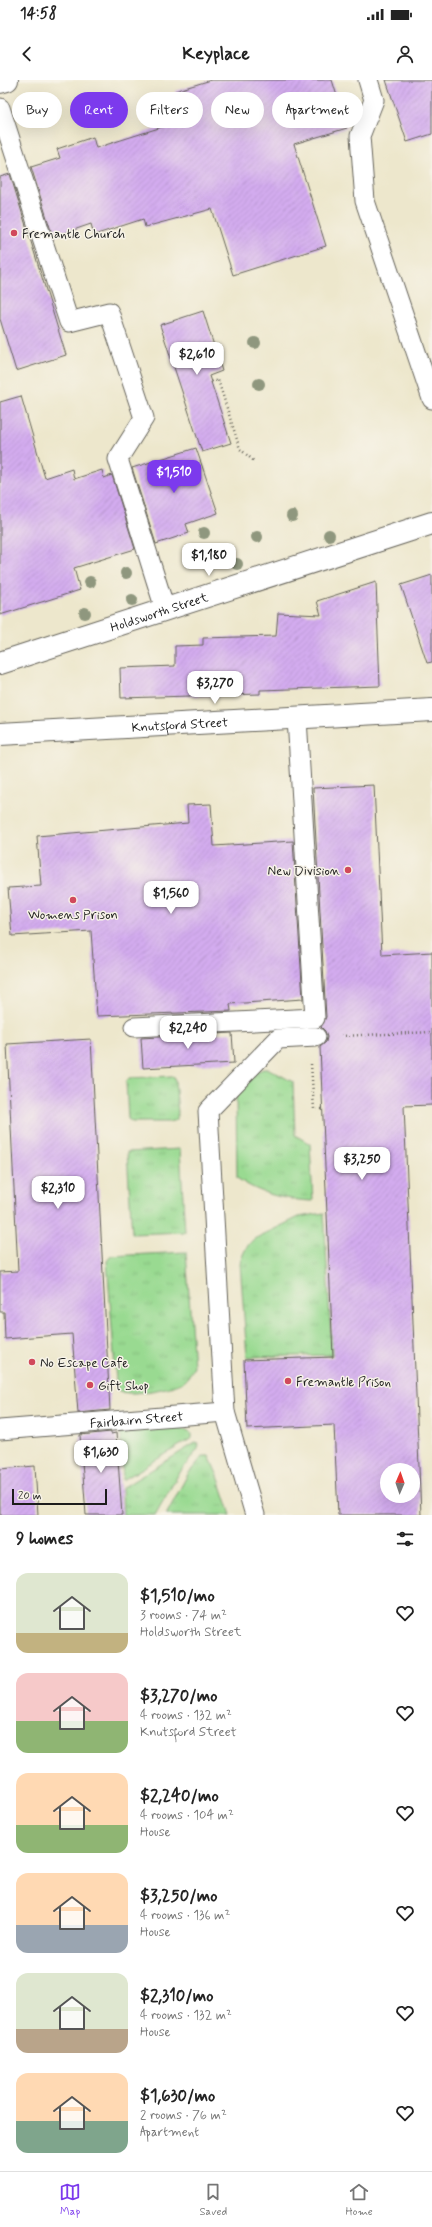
<!DOCTYPE html>
<meta charset="utf-8">
<style>
body{margin:0;font-family:Mynerve,sans-serif;background:#f2f2f2;color:#222;height:100vh;display:flex;flex-direction:column;font-size:15px;white-space:nowrap}
*{box-sizing:border-box;margin:0}
p{font-size:13px;color:#767676}
.icon{flex:none;width:22px;height:22px;fill:none;stroke:currentColor;stroke-width:2;stroke-linecap:round;stroke-linejoin:round}
.map{position:relative;height:1435px;overflow:hidden}
.panel{display:flex;flex-direction:column;background:#fff;flex:1}
.panel>*{flex:none}
.top-card{position:absolute;left:12px;top:12px;width:408px;height:36px;display:flex;gap:8px}
.needle{width:26px;rotate:2deg}
.tools{position:absolute;left:380px;top:1383px;display:grid;gap:8px}
.tools a{display:grid;place-items:center;width:40px;height:40px;border-radius:50%;background:#fff;box-shadow:0 4px 16px #0002;font-size:20px}
.scale{position:absolute;left:12px;bottom:10px;width:95px;box-sizing:border-box;padding-left:4px;border:2px solid #1c1c1c;border-top:0;font-size:11px;line-height:14px;white-space:nowrap;color:#1c1c1c;-webkit-text-stroke:3px #f7f3e8;paint-order:stroke}
.price{position:absolute;translate:-50% -34px;padding:0 9px;border-radius:8px;background:#fff;color:#222;font-size:13px;line-height:26px;filter:drop-shadow(0 1px 2px #0008)}
.price::after{content:'';position:absolute;left:50%;top:24px;width:12px;height:9px;margin-left:-6px;background:inherit;clip-path:polygon(0 0,100% 0,50% 100%)}
.price.on{background:#7c3aed;color:#fff}
ul{padding:0;list-style:none}
li{display:flex;align-items:center;gap:12px;height:100px;padding:0 16px}
li span{display:grid;place-items:center;flex:none;width:112px;height:80px;border-radius:12px;color:#555}
li>.icon{margin-inline-start:auto}
span .icon{width:48px;height:48px;fill:#fffc;stroke-width:1}
li b{font-size:17px}
h2{display:flex;justify-content:space-between;align-items:center;height:48px;padding:0 16px;font-size:17px}
.pill{padding:0 14px;border-radius:18px;background:#fff;box-shadow:0 4px 16px #0002;font-size:14px;line-height:36px}
.pill.on{background:#7c3aed;color:#fff}
.status{display:flex;justify-content:space-between;align-items:center;height:28px;padding:0 20px;background:#fff;direction:ltr}
.status svg{height:11px;fill:currentColor}
header{display:flex;justify-content:space-between;align-items:center;height:52px;padding:0 16px;background:#fff;font-size:18px;font-weight:700}
.tabs{display:flex;justify-content:space-around;align-items:center;height:56px;border-top:1px solid #e0e0e0;background:#fff;font-size:11px;color:#767676}
.tabs a{display:grid;justify-items:center;gap:2px}
.tabs .on{color:#7c3aed}
.map>svg:first-child{display:block}
</style>
<div class="status"><b>14:58</b><svg viewBox="0 0 49 12"><path d="M0 12V9h3v3zM5 12V6h3v6zM10 12V3h3v9zM15 12V0h3v12zM26 1h20v11H26zM47 4h2v5h-2z"/></svg></div>
<header><svg class="icon" aria-label="back" viewBox="0 0 24 24"><path d="M15 5l-7 7 7 7"/></svg>Keyplace<svg class="icon" aria-label="person" viewBox="0 0 24 24"><circle cx="12" cy="8" r="4"/><path d="M4 21q1-7 8-7t8 7"/></svg></header>
<div class="map">
<svg width="432" height="1435" viewBox="0 0 432 1435">
<defs>
<pattern id="grass-tufts" width="24" height="20" patternUnits="userSpaceOnUse"><rect width="24" height="20" fill="#99da91"/><path d="M3 7l-1-3M5 7V3M7 7l1-3M15 17l-1-3M17 17v-4M19 17l1-3" fill="none" stroke="#83ba7c"/></pattern>
<pattern id="building-hatch" width="6" height="6" patternUnits="userSpaceOnUse"><rect width="6" height="6" fill="#d3acef"/><path d="M-1 1l2-2M0 6l6-6M5 7l2-2" fill="none" stroke="#b593cc"/></pattern>
</defs>
<rect width="100%" height="100%" fill="#f7f3e8"/>
<filter id="ink" filterUnits="userSpaceOnUse"><feTurbulence type="fractalNoise" baseFrequency=".025" numOctaves="2"/><feDisplacementMap in="SourceGraphic" scale="8" xChannelSelector="R" yChannelSelector="G"/><feConvolveMatrix kernelMatrix="1 2 1 2 8 2 1 2 1" color-interpolation-filters="sRGB"/></filter>
<filter id="wash" filterUnits="userSpaceOnUse"><feTurbulence type="fractalNoise" baseFrequency=".012" numOctaves="4" result="noise"/><feDisplacementMap in="SourceGraphic" scale="16" xChannelSelector="R" yChannelSelector="G"/><feGaussianBlur stdDeviation="0.9" result="paint"/><feColorMatrix in="noise" values="0 0 0 0 0 0 0 0 0 0 0 0 0 0 0 0 0 1.4 0 .05"/><feComposite in="paint" operator="in"/></filter>
<g filter="url(#wash)">
<rect width="100%" height="100%" fill="#ede7cc"/>
<g fill="url(#grass-tufts)" stroke="#5a7b56">
<path d="M263 989H269L293 1002 295 1055 310 1064 313 1121C286 1120 259 1114 237 1098L236 1011 254 993Z"/>
<path d="M173 996 175 1000 178 1033 176 1040 169 1042H132L128 1039 126 1002 129 998Z"/>
<path d="M180 1069 185 1152 132 1154 127 1072Z"/>
<path d="M324 1133 332 1275 247 1277 240 1183C243 1173 247 1165 254 1159L299 1137Z"/>
<path d="M186 1172 194 1287C191 1292 188 1298 183 1302 174 1308 131 1316 122 1312 117 1310 117 1306 116 1302L107 1181 111 1176Z"/>
<path d="M197 1362 199 1364 198 1369 178 1395 155 1435H123L122 1408Z"/>
<path d="M203 1376H209L218 1396 231 1435H166L188 1394Z"/>
</g>
<path fill="#99da91" stroke="#5a7b56" d="M120 1341C146 1342 170 1340 192 1354V1358L123 1400Z"/>
<g id="blocks">
<g fill="url(#building-hatch)" fill-rule="evenodd">
<path d="M211 0H332L347 48 294 64 326 166 233 195 212 129 145 147 143 139 94 155 91 144 53 157 31 87 60 78 57 69 93 57 96 68 184 40 175 11Z"/>
<path d="M386 0H432V54L407 62Z"/>
<path d="M10 94 66 275 16 291 0 239V97Z"/>
<path d="M203 231 222 291 209 296 231 363 202 372 160 245Z"/>
<path d="M21 316 45 398 72 389 74 399 102 390 104 398 112 395 135 469 74 488 80 510 0 535V322Z"/>
<path d="M196 368 218 433 186 444 189 453 156 464 132 388Z"/>
<path d="M432 495V582L427 583 401 505Z"/>
<path d="M376 502 380 606 260 610V614L121 618 120 588 175 586V566L203 565V558L276 556 278 533 321 535 317 521Z"/>
<path d="M374 705 382 875 432 872V1025L404 1026 421 1435H338L334 1345 247 1349 244 1280 333 1277 320 967 326 962 327 957 325 951 321 947 326 937 313 708ZM387 1390H413V1416H387Z"/>
<path d="M211 724 214 766 293 761 303 919 230 924 231 931 97 936 91 851 12 856 8 808 41 806 37 756 188 743 187 725Z"/>
<path d="M232 953 234 983 143 988 141 958Z"/>
<path d="M91 959 110 1330 78 1333 72 1254 5 1259 4 1232H0V1192L18 1191 7 964Z"/>
<path d="M111 1352V1354L116 1353 122 1435H86L80 1355Z"/>
<path d="M35 1386 38 1435H0V1389Z"/>
</g>
</g>
</g>
<g filter="url(#ink)">
<use href="#blocks" fill-opacity="0" stroke="#65635a" stroke-width="1"/>
<g fill="none" stroke-linecap="round" stroke-linejoin="round">
<g stroke="#65635a" stroke-width="21">
<g id="service">
<path d="M368 0 374 20 360 56 365 121 432 319"/>
<path d="M0 28 69 242 109 232 144 338 118 379 165 529"/>
<path d="M134 947 315 938 297 638"/>
<path id="s1" d="M0 1350 225 1332"/>
<path d="M255 1435 225 1332 208 1031 278 959 316 957"/>
</g>
</g>
<g stroke="#65635a" stroke-width="24">
<g id="minor">
<path id="s2" d="M0 583 432 443"/>
<path id="s3" d="M0 654 432 630"/>
</g>
</g>
<g stroke="#65635a" stroke-width="24">
<path id="tertiary" d="M0 2 7 0"/>
</g>
<g stroke="#65635a" stroke-width="2.5" stroke-dasharray="1 3" stroke-linecap="butt">
<path d="M211 302 218 300 240 369 255 382"/>
<path d="M341 956 432 952"/>
<path d="M311 984 314 1029H323"/>
</g>
<use href="#service" stroke="#fff" stroke-width="19"/>
<use href="#minor" stroke="#fff" stroke-width="22"/>
<use href="#tertiary" stroke="#fff" stroke-width="22"/>
</g>
<g fill="#8f977e">
<circle cx="255" cy="263" r="6"/>
<circle cx="259" cy="304" r="6"/>
<circle cx="292" cy="436" r="6"/>
<circle cx="204" cy="453" r="6"/>
<circle cx="329" cy="455" r="6"/>
<circle cx="257" cy="457" r="6"/>
<circle cx="237" cy="484" r="6"/>
<circle cx="126" cy="493" r="6"/>
<circle cx="90" cy="502" r="6"/>
<circle cx="132" cy="520" r="6"/>
<circle cx="85" cy="533" r="6"/>
</g>
</g>
<g fill="#d1495b" stroke="#f7f3e8" stroke-width="1.5">
<circle cx="14" cy="153" r="4"/>
<circle cx="348" cy="790" r="4"/>
<circle cx="73" cy="820" r="4"/>
<circle cx="32" cy="1282" r="4"/>
<circle cx="288" cy="1301" r="4"/>
<circle cx="90" cy="1305" r="4"/>
</g>
<g text-anchor="middle" stroke-width="3" stroke-linejoin="round" paint-order="stroke">
<g font-size="13" fill="#1c1c1c" stroke="#f7f3e8" text-anchor="start">
<text x="22" y="158">Fremantle Church</text>
<text x="340" y="795" text-anchor="end">New Division</text>
<text x="73" y="839" text-anchor="middle">Womens Prison</text>
<text x="40" y="1287">No Escape Cafe</text>
<text x="296" y="1306">Fremantle Prison</text>
<text x="98" y="1310">Gift Shop</text>
</g>
<g font-size="13" fill="#1c1c1c" stroke="#f7f3e8">
<text dy="5" stroke="none"><textPath href="#s2" startOffset="167">Holdsworth Street</textPath></text>
<text dy="5" stroke="none"><textPath href="#s3" startOffset="180">Knutsford Street</textPath></text>
<text dy="5" stroke="none"><textPath href="#s1" startOffset="137">Fairbairn Street</textPath></text>
</g>
</g>
</svg>
<div class="tools">
<a><svg class="needle" viewBox="-14 -14 28 28"><path d="M0-13l5 13h-10z" fill="#e53935"/><path d="M0 13l5-13h-10z" fill="#767676"/></svg></a>
</div>
<div class="scale">20 m</div>
<b class="price" style="left:197px;top:296px">$2,610</b>
<b class="price on" style="left:174px;top:414px">$1,510</b>
<b class="price" style="left:209px;top:497px">$1,180</b>
<b class="price" style="left:215px;top:625px">$3,270</b>
<b class="price" style="left:171px;top:835px">$1,560</b>
<b class="price" style="left:188px;top:970px">$2,240</b>
<b class="price" style="left:362px;top:1101px">$3,250</b>
<b class="price" style="left:58px;top:1130px">$2,310</b>
<b class="price" style="left:101px;top:1394px">$1,630</b>
<div class="top-card">
<a class="pill">Buy</a>
<a class="pill on">Rent</a>
<a class="pill">Filters</a>
<a class="pill">New</a>
<a class="pill">Apartment</a>
</div>
</div>
<section class="panel">
<h2>9 homes<svg class="icon" aria-label="filters" viewBox="0 0 24 24"><path d="M4 7h16M4 17h16"/><circle cx="9" cy="7" r="2"/><circle cx="15" cy="17" r="2"/></svg></h2>
<ul>
<li><span style="background:linear-gradient(#dfe7d0 75%,#c2b280 0)"><svg class="icon" aria-label="home" viewBox="0 0 24 24"><path d="M3 11l9-7 9 7M6 9v11h12V9"/></svg></span><div><b>$1,510/mo</b><p>3 rooms · 74 m²</p><p>Holdsworth Street</p></div><svg class="icon" aria-label="heart" viewBox="0 0 24 24"><path d="M12 20l-8-8c-3-5 5-10 8-4 3-6 11-1 8 4z"/></svg></li>
<li><span style="background:linear-gradient(#f6c9c9 60%,#8fb573 0)"><svg class="icon" aria-label="home" viewBox="0 0 24 24"><path d="M3 11l9-7 9 7M6 9v11h12V9"/></svg></span><div><b>$3,270/mo</b><p>4 rooms · 132 m²</p><p>Knutsford Street</p></div><svg class="icon" aria-label="heart" viewBox="0 0 24 24"><path d="M12 20l-8-8c-3-5 5-10 8-4 3-6 11-1 8 4z"/></svg></li>
<li><span style="background:linear-gradient(#ffd9b3 65%,#8fb573 0)"><svg class="icon" aria-label="home" viewBox="0 0 24 24"><path d="M3 11l9-7 9 7M6 9v11h12V9"/></svg></span><div><b>$2,240/mo</b><p>4 rooms · 104 m²</p><p>House</p></div><svg class="icon" aria-label="heart" viewBox="0 0 24 24"><path d="M12 20l-8-8c-3-5 5-10 8-4 3-6 11-1 8 4z"/></svg></li>
<li><span style="background:linear-gradient(#ffd9b3 65%,#9aa5b1 0)"><svg class="icon" aria-label="home" viewBox="0 0 24 24"><path d="M3 11l9-7 9 7M6 9v11h12V9"/></svg></span><div><b>$3,250/mo</b><p>4 rooms · 136 m²</p><p>House</p></div><svg class="icon" aria-label="heart" viewBox="0 0 24 24"><path d="M12 20l-8-8c-3-5 5-10 8-4 3-6 11-1 8 4z"/></svg></li>
<li><span style="background:linear-gradient(#dfe7d0 70%,#b9a48a 0)"><svg class="icon" aria-label="home" viewBox="0 0 24 24"><path d="M3 11l9-7 9 7M6 9v11h12V9"/></svg></span><div><b>$2,310/mo</b><p>4 rooms · 132 m²</p><p>House</p></div><svg class="icon" aria-label="heart" viewBox="0 0 24 24"><path d="M12 20l-8-8c-3-5 5-10 8-4 3-6 11-1 8 4z"/></svg></li>
<li><span style="background:linear-gradient(#ffd9b3 60%,#7fa58c 0)"><svg class="icon" aria-label="home" viewBox="0 0 24 24"><path d="M3 11l9-7 9 7M6 9v11h12V9"/></svg></span><div><b>$1,630/mo</b><p>2 rooms · 76 m²</p><p>Apartment</p></div><svg class="icon" aria-label="heart" viewBox="0 0 24 24"><path d="M12 20l-8-8c-3-5 5-10 8-4 3-6 11-1 8 4z"/></svg></li>
</ul>
</section>
<nav class="tabs">
<a class="on"><svg class="icon" aria-label="map" viewBox="0 0 24 24"><path d="M3 6l6-2 6 2 6-2v14l-6 2-6-2-6 2zM9 4v14M15 6v14"/></svg>Map</a>
<a><svg class="icon" aria-label="saved" viewBox="0 0 24 24"><path d="M7 4h10v16l-5-4-5 4z"/></svg>Saved</a>
<a><svg class="icon" aria-label="home" viewBox="0 0 24 24"><path d="M3 11l9-7 9 7M6 9v11h12V9"/></svg>Home</a>
</nav>
